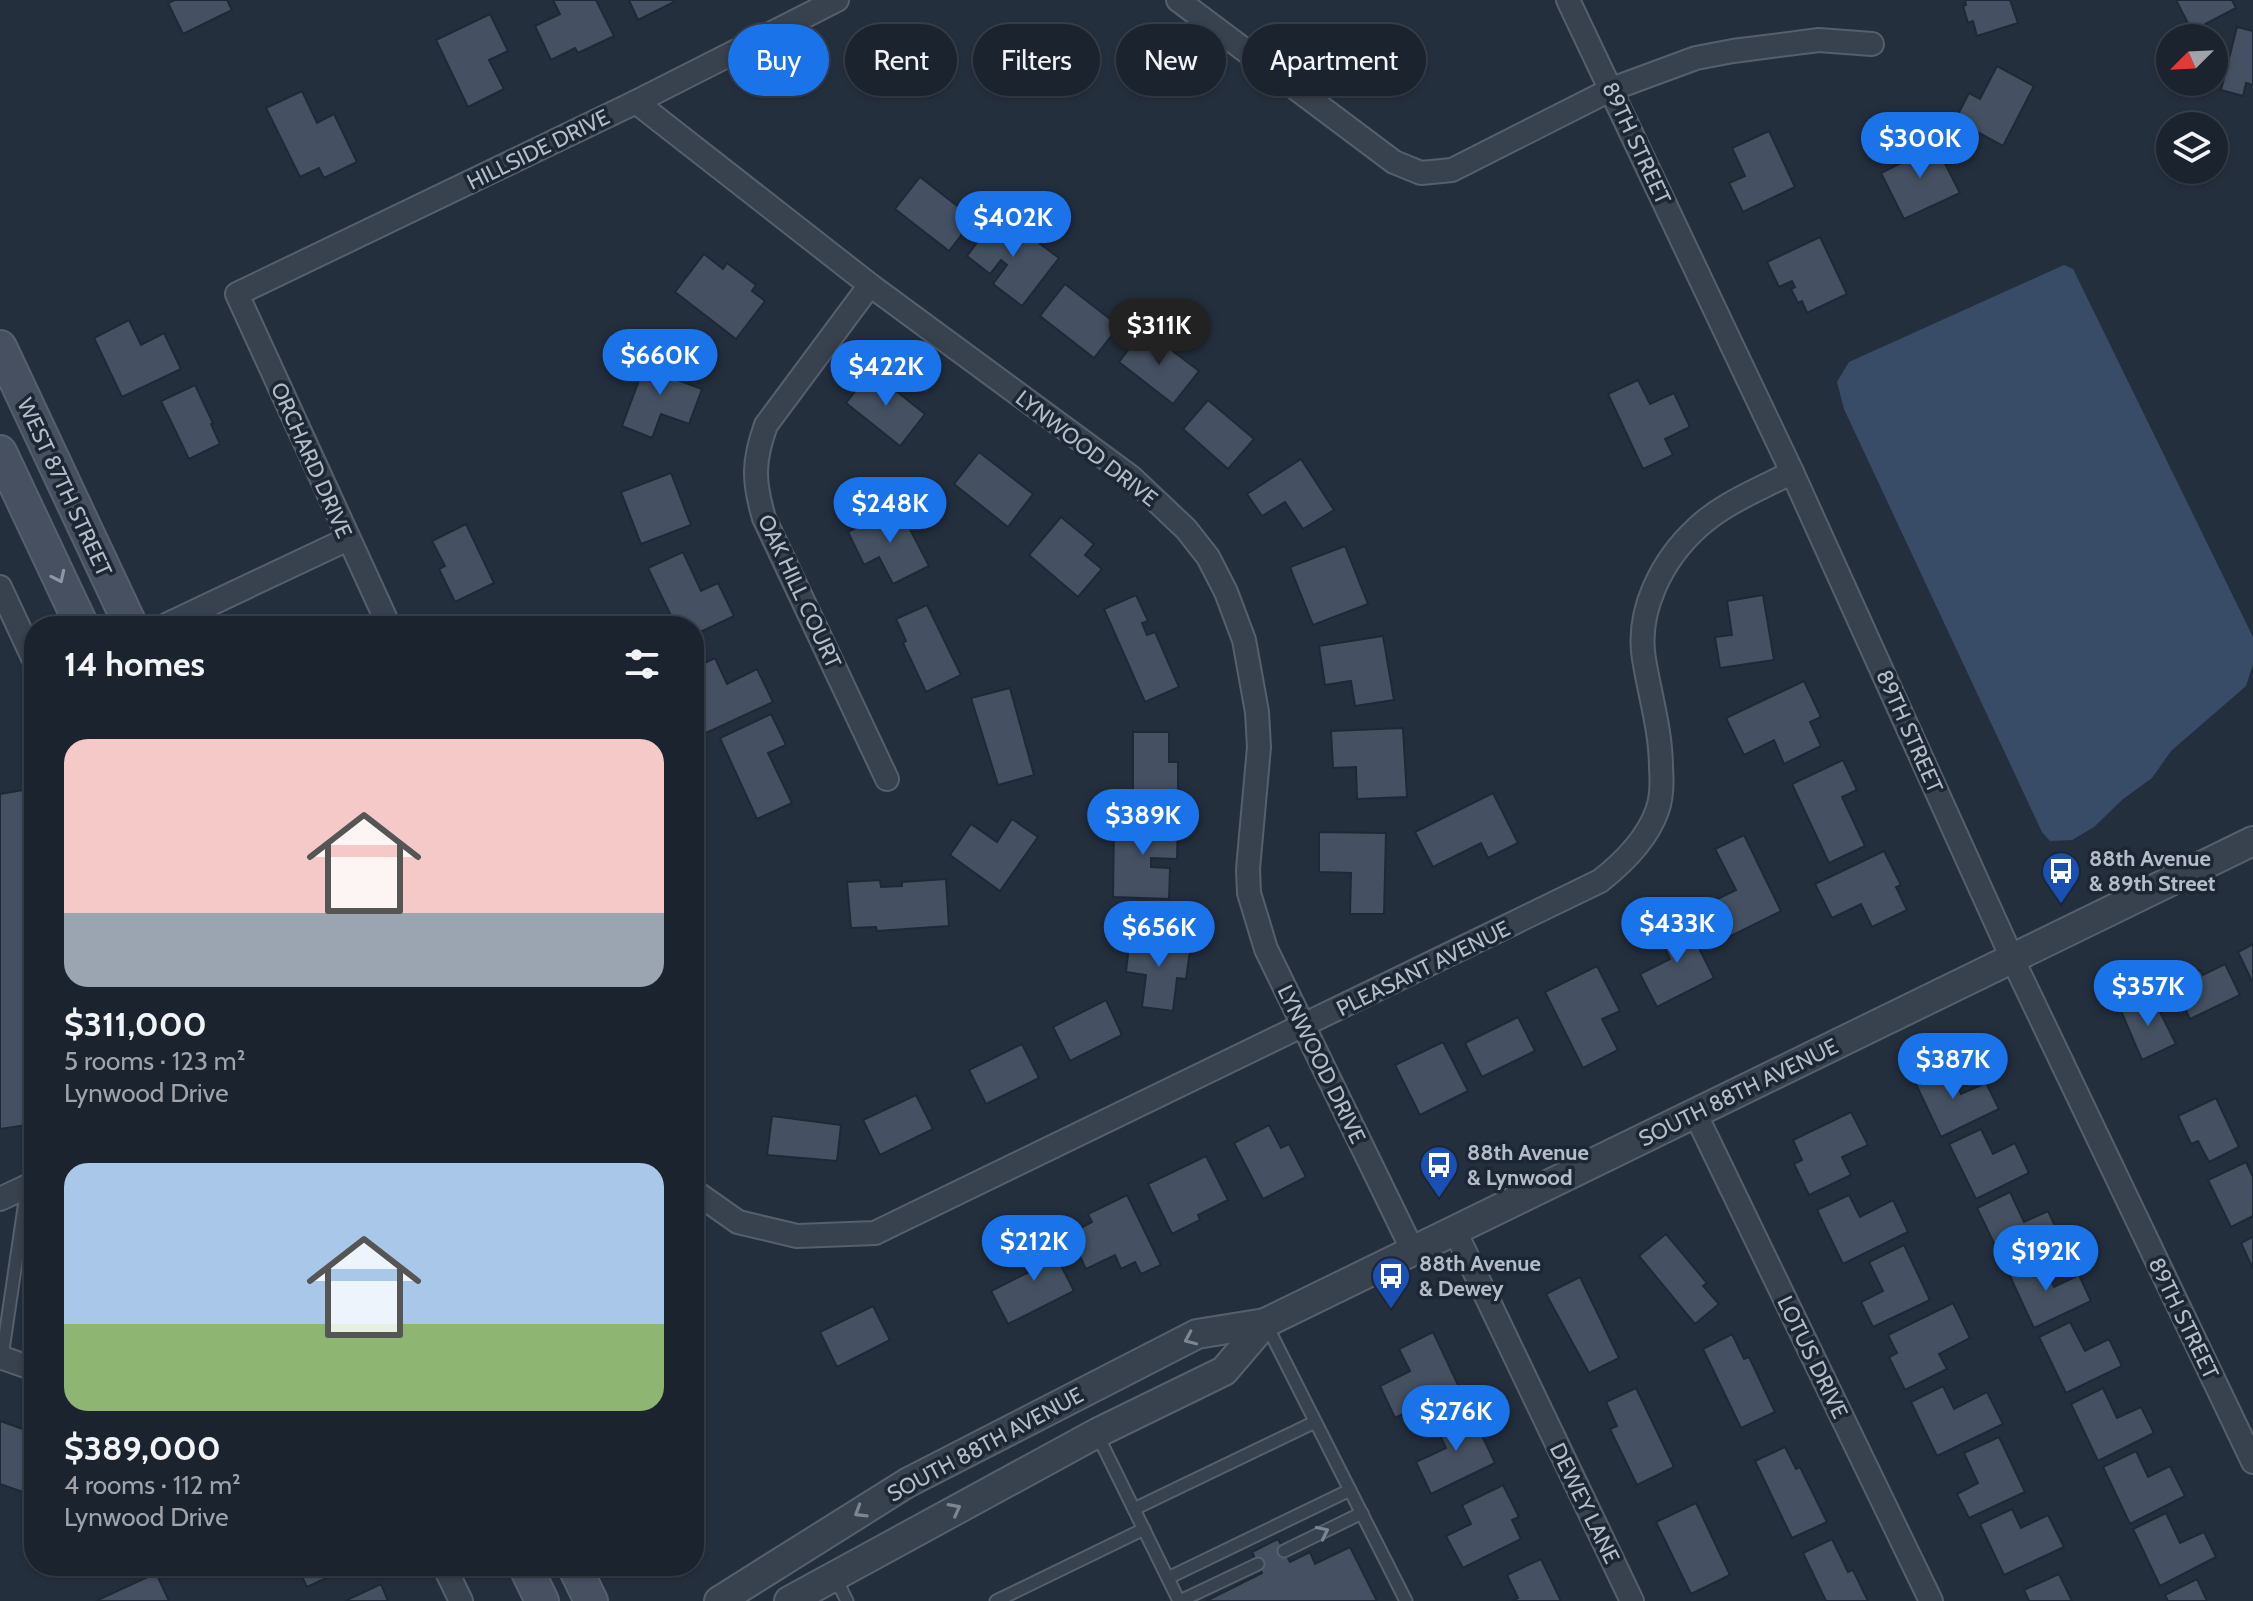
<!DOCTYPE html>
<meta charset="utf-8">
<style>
body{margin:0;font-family:Cabin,sans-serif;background:#282f3a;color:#f1f3f6;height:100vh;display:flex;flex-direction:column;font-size:30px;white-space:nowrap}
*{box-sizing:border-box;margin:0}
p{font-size:26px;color:#a0a4aa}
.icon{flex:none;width:44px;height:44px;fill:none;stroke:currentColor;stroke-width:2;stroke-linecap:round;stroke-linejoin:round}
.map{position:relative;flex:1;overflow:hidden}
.details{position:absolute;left:24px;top:616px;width:680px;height:960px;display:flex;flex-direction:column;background:#1b232e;border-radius:32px;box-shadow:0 2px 6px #0004,0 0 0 2px #39404a}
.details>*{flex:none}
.top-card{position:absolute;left:728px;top:24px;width:760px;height:72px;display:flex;gap:16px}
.needle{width:52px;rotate:246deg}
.tools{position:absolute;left:2156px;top:24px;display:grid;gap:16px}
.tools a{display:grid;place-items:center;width:72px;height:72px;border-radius:50%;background:#1b232e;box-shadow:0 2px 6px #0004,0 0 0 2px #39404a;font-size:40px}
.price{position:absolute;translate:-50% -68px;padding:0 18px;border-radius:28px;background:#1a73e8;color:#fff;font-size:26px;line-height:52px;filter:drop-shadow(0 2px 4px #0008)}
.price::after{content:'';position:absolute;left:50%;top:48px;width:24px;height:18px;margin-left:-12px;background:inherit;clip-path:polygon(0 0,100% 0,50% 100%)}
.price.selected{background:#222;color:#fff}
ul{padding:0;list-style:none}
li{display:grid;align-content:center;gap:16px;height:424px;padding:0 40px}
li span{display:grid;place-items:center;height:248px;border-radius:24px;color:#555}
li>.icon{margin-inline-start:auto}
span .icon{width:144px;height:144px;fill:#fffc;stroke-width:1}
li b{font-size:34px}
h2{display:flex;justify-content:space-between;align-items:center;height:96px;padding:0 40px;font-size:34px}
.chip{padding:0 28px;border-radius:36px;background:#1b232e;box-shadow:0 2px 6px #0004,0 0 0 2px #39404a;font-size:28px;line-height:72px}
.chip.selected{background:#1a73e8;color:#fff}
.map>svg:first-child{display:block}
</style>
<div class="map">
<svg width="2253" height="1601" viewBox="0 0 2253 1601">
<rect width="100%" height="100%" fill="#242f3e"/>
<path fill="#394c67" d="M2064 265 2073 269 2253 637V664L2246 686 2171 751 2152 778 2123 799 2094 827 2072 840 2050 841 2042 832 1844 409 1837 382 1849 362Z"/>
<g fill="#455162" stroke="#1f2835" stroke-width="2">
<path d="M175 0H227L232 10 183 34 168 3Z"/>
<path d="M553 0H596L614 36 578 53 575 48 551 60 535 26 560 14Z"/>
<path d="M629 0H673L674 2 638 20Z"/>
<path d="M1965 0H2010L2018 23 1977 36 1973 21 1968 23 1963 6 1966 5Z"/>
<path d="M2176 0H2232L2236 8 2192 31Z"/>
<path d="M490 14 508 51 489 60 504 89 468 107 436 40Z"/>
<path d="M2237 27 2253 31V85L2246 83 2243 96 2221 90Z"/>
<path d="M1997 66 2034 86 2003 146 1955 120 1969 93 1980 99Z"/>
<path d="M302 91 317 123 334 114 357 162 324 178 319 168 300 177 266 108Z"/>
<path d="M1769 131 1795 187 1743 212 1729 183 1745 176 1732 148Z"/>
<path d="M1932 138 1960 193 1904 219 1881 173 1901 163 1897 156Z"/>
<path d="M920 177 974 219 949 251 895 209Z"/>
<path d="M999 213 1059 258 1022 306 993 284 1007 265 1001 260 990 274 967 256Z"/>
<path d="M1820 237 1847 294 1807 313 1802 301 1798 303 1791 289 1795 287 1792 281 1779 287 1767 262Z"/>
<path d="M704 254 723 269 727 263 756 285 752 291 765 301 736 339 675 292Z"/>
<path d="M1065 284 1119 326 1094 358 1040 316Z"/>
<path d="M129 320 141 345 164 333 181 369 122 397 94 338Z"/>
<path d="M1144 329 1199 371 1173 404 1119 362Z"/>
<path d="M650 351 678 362 672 378 702 389 689 424 661 414 652 438 622 426Z"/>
<path d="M871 371 925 414 900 446 846 403Z"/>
<path d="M1638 380 1650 404 1674 393 1690 427 1665 439 1673 455 1643 469 1608 394Z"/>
<path d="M195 385 213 423 211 424 220 444 189 459 161 401Z"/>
<path d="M1208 400 1254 439 1228 469 1183 429Z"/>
<path d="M979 452 1033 494 1008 527 954 484Z"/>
<path d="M1301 459 1334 510 1303 529 1285 502 1262 516 1247 494Z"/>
<path d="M671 473 691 525 641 544 621 492Z"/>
<path d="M898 506 929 566 893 584 879 557 864 565 848 532Z"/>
<path d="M1061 517 1094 544 1085 555 1102 569 1078 597 1029 555Z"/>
<path d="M466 524 494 583 455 602 439 569 445 566 432 541Z"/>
<path d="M1345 546 1368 604 1313 625 1290 567Z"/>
<path d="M683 552 701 591 718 583 734 616 694 635V626H676L648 568Z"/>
<path d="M1136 595 1148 621 1142 623 1147 635 1155 632 1179 687 1145 702 1104 609Z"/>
<path d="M1763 595 1774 660 1720 668 1715 637 1732 635 1727 601Z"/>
<path d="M927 605 961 675 926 692 903 643 906 641 896 619Z"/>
<path d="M1383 636 1394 700 1355 706 1351 681 1325 685 1319 646Z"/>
<path d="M715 658 727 684 757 669 773 702 706 733 694 708V668Z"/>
<path d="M1804 681 1821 717 1810 722 1821 746 1784 764 1774 740 1744 755 1726 718Z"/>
<path d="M1010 688 1034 775 998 785 971 698Z"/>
<path d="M771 714 786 745 768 753 792 803 757 819 720 738Z"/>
<path d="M1403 728 1407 797 1357 799 1356 767 1333 768 1331 731Z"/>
<path d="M1133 732H1169V762H1178V795H1133Z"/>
<path d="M1843 760 1857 790 1842 797 1865 846 1829 863 1792 784Z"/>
<path d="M29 789 34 818V838L26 839 34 885V1124L0 1129V794Z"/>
<path d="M1493 793 1518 843 1488 858 1481 843 1433 867 1415 832Z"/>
<path d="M1012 819 1038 837 1000 891 950 855 971 824 997 842Z"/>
<path d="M1114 819 1178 820 1177 859 1151 858V867L1170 868 1169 899 1113 897Z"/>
<path d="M1319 832 1386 833 1384 914H1350L1351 873 1319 872Z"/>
<path d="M1744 835 1781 911 1727 938 1709 903 1736 890 1715 849Z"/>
<path d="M1884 851 1901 885 1896 887 1907 910 1872 927 1861 904 1832 918 1815 884Z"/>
<path d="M946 879 949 926 877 931 876 927 851 928 847 882 880 880 881 887 902 886V882Z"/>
<path d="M1684 918 1714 978 1657 1007 1640 974 1670 959 1656 931Z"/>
<path d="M1130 936 1191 944 1186 979 1177 978 1173 1011 1142 1007 1146 975 1126 972Z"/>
<path d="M2253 944V983L2238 952Z"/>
<path d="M2225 964 2240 995 2190 1019 2173 983 2200 970 2203 975Z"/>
<path d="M1597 966 1620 1011 1602 1019 1618 1050 1583 1068 1545 992Z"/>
<path d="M2152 996 2176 1044 2142 1060 2121 1011Z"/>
<path d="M1106 1000 1122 1035 1070 1061 1053 1027Z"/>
<path d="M1518 1017 1535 1051 1482 1077 1465 1043Z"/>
<path d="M1443 1042 1468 1091 1420 1115 1395 1065Z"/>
<path d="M1022 1044 1039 1078 986 1104 969 1070Z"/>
<path d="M1947 1065 1961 1094 1986 1083 1999 1109 1941 1137 1914 1080Z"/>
<path d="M916 1095 933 1129 880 1155 863 1120Z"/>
<path d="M2216 1098 2239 1147 2209 1162 2198 1141 2191 1144 2178 1116Z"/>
<path d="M1851 1112 1868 1145 1842 1157 1851 1175 1809 1195 1794 1164 1802 1160 1793 1140Z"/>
<path d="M772 1116 841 1125 837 1161 767 1155Z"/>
<path d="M1269 1125 1281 1148 1289 1144 1306 1177 1263 1199 1234 1143Z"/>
<path d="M1981 1129 1993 1154 2015 1143 2029 1173 1976 1199 1949 1144Z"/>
<path d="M1206 1156 1228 1200 1198 1215 1200 1220 1172 1234 1148 1184Z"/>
<path d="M2246 1162 2253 1177V1216L2231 1227 2208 1180Z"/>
<path d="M2010 1192 2024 1222 2048 1211 2060 1237 2004 1264 1977 1208Z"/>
<path d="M1127 1195 1161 1265 1141 1274 1135 1262 1121 1269 1115 1255 1086 1269 1069 1234 1092 1222 1088 1214Z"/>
<path d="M1849 1195 1860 1217 1893 1200 1908 1232 1843 1264 1817 1210Z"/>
<path d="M1666 1234 1707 1283 1703 1286 1719 1304 1695 1324 1639 1256Z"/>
<path d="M1046 1236 1074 1291 1008 1324 991 1291 1029 1272 1018 1249Z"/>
<path d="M2253 1237V1269L2241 1243Z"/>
<path d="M1904 1245 1930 1300 1873 1327 1861 1302 1883 1291 1869 1262Z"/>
<path d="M2040 1257 2054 1287 2079 1275 2091 1301 2034 1328 2008 1272Z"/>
<path d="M1580 1277 1619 1358 1589 1373 1546 1294Z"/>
<path d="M1953 1303 1970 1338 1939 1354 1947 1369 1905 1390 1889 1357 1897 1353 1888 1335Z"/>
<path d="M873 1306 890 1340 837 1367 820 1332Z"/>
<path d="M2070 1322 2085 1351 2109 1339 2122 1366 2066 1393 2039 1337Z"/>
<path d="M1433 1332 1459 1387 1395 1418 1380 1386 1410 1371 1399 1349Z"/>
<path d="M1732 1334 1744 1359 1749 1357 1775 1412 1741 1428 1703 1349Z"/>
<path d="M1943 1386 1954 1409 1987 1392 2003 1424 1937 1456 1911 1402Z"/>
<path d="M1636 1388 1674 1467 1637 1485 1610 1429 1617 1426 1606 1402Z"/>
<path d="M2103 1388 2117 1418 2141 1407 2154 1433 2098 1461 2071 1404Z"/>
<path d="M1469 1408 1495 1463 1431 1494 1416 1462 1446 1448 1435 1425Z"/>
<path d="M0 1421 34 1433V1496L0 1484Z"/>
<path d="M1999 1437 2025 1492 1969 1518 1957 1494 1978 1483 1964 1453Z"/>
<path d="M1785 1447 1796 1469 1800 1467 1827 1522 1792 1538 1755 1461Z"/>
<path d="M2136 1451 2148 1477 2170 1466 2185 1496 2130 1524 2103 1467Z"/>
<path d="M1503 1485 1519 1517 1512 1520 1521 1539 1463 1568 1446 1536 1471 1524 1462 1505Z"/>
<path d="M1696 1503 1730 1575 1691 1594 1656 1522Z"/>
<path d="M2012 1509 2021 1528 2048 1515 2064 1547 2004 1575 1980 1524Z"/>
<path d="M2166 1513 2180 1543 2204 1532 2216 1557 2160 1586 2133 1529Z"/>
<path d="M1278 1539 1290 1562 1310 1552 1315 1564 1350 1547 1377 1601H1206L1262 1573 1252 1552Z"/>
<path d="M1832 1539 1848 1572 1853 1570 1868 1601H1826L1803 1553Z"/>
<path d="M1541 1559 1561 1601H1512L1518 1598 1507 1575Z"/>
<path d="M297 1566H352L307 1587Z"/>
<path d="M156 1573 169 1601H96Z"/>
<path d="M2059 1574 2072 1601H2029L2024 1590Z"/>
<path d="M2197 1579 2207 1601H2168L2165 1595Z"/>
<path d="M381 1584 388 1601H345Z"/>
</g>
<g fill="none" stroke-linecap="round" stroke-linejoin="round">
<g stroke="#565f6c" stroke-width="15">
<g id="service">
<path d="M1266 1324 1406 1601"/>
<path d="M2 1357 27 1187"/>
<path d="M1097 1434 1179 1601"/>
<path d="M1134 1509 1315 1422"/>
<path d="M1284 1551 1362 1513"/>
<path d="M835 1577 847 1601"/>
<path d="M1168 1578 1350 1490"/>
<path d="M996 1601 1144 1529"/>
<path d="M1180 1601 1258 1564"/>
</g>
</g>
<g stroke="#565f6c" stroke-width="26">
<g id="minor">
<path d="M1178 0 1394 162 1421 173 1452 170 1612 89 1696 58 1733 51 1819 40 1872 44"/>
<path d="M1568 0 1792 472 2012 958 2253 1462"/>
<path d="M636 102 870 285 1131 477 1186 529 1208 557 1226 592 1244 640 1257 712 1259 747 1248 869 1249 893 1266 949 1413 1251"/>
<path d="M870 285 766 425C753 461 753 481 764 518L887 779"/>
<path d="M0 587 34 660"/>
<path d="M164 626 348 539"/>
<path d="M389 626 237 294 636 102 837 0"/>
<path d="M1695 1113 1931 1601"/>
<path d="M694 1191 738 1222 797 1236 875 1233 1600 881C1623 863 1647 839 1657 811 1662 798 1662 781 1661 768 1661 731 1650 696 1644 659 1636 611 1662 560 1697 528 1723 503 1761 489 1792 472"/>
<path d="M0 1199 34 1183"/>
<path d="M1455 1231 1632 1601"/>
<path d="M0 1357 34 1369"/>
<path d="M444 1566 461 1601"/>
</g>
</g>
<g stroke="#565f6c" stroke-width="32">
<g id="tertiary">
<path d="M719 1601 907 1483 1197 1334 1265 1323 2253 841"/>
<path d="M789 1601 1097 1433 1224 1371 1265 1323"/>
</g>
</g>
<g stroke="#565f6c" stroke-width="36">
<g id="secondary">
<path d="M0 347 131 626"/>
<path d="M0 452 82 626"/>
<path d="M525 1566 542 1601"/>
<path d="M574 1566 591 1601"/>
</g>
</g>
<use href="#service" stroke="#38414e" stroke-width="11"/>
<use href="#minor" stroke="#38414e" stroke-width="22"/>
<use href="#tertiary" stroke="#38414e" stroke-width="28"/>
<use href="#secondary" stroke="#465061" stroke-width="32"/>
</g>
<defs><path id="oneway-chevron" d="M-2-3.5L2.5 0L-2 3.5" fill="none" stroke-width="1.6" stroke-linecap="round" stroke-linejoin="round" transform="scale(2)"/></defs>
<use stroke="#8e96a5" href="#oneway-chevron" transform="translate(59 577) rotate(65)"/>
<g stroke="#7c8592">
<use href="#oneway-chevron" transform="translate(1190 1339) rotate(156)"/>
<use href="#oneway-chevron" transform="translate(955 1509) rotate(-28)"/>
<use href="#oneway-chevron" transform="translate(860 1512) rotate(148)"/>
<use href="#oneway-chevron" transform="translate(1323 1532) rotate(-26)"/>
</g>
<defs>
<g id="bus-pin" transform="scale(2)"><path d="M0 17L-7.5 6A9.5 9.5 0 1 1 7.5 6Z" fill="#1a4fb4" stroke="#1d2633"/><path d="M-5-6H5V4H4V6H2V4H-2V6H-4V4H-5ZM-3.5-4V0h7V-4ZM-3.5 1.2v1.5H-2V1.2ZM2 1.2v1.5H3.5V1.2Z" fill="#fff"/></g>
</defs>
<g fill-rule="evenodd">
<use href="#bus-pin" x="2061" y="871"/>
<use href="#bus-pin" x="1439" y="1165"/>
<use href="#bus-pin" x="1391" y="1276"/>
</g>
<g text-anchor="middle" stroke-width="7" stroke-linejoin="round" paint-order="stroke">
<g font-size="22" fill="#b4bcc9" stroke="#1d2633">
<text transform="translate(1637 143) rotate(65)" y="8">89TH STREET</text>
<text transform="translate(538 149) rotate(-26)" y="8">HILLSIDE DRIVE</text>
<text transform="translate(1087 448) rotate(38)" y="8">LYNWOOD DRIVE</text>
<text transform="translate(312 460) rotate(66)" y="8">ORCHARD DRIVE</text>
<text transform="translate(65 487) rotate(65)" y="8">WEST 87TH STREET</text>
<text transform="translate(800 591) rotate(65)" y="8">OAK HILL COURT</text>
<text transform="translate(1910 731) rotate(66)" y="8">89TH STREET</text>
<text transform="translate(1423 968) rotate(-26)" y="8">PLEASANT AVENUE</text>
<text transform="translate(1322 1064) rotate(64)" y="8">LYNWOOD DRIVE</text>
<text transform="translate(1738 1092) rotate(-26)" y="8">SOUTH 88TH AVENUE</text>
<text transform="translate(2184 1318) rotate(64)" y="8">89TH STREET</text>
<text transform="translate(1813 1357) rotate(64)" y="8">LOTUS DRIVE</text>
<text transform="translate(985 1444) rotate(-28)" y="8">SOUTH 88TH AVENUE</text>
<text transform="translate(1585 1503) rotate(64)" y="8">DEWEY LANE</text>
</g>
<g font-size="22" font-weight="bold" fill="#b4bcc9" stroke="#1d2633" text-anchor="start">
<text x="2089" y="866">88th Avenue<tspan x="2089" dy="25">&amp; 89th Street</tspan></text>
<text x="1467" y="1160">88th Avenue<tspan x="1467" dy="25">&amp; Lynwood</tspan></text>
<text x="1419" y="1271">88th Avenue<tspan x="1419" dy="25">&amp; Dewey</tspan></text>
</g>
</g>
</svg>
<div class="tools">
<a><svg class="needle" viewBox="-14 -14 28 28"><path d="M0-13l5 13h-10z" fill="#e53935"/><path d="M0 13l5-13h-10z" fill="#a0a4aa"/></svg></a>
<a><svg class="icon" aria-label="layers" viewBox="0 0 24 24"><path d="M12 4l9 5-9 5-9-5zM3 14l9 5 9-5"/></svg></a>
</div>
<b class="price" style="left:1920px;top:180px">$300K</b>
<b class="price" style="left:1013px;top:259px">$402K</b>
<b class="price selected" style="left:1159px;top:367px">$311K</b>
<b class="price" style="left:660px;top:397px">$660K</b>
<b class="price" style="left:886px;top:408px">$422K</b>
<b class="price" style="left:890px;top:545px">$248K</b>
<b class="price" style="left:1143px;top:857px">$389K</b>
<b class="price" style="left:1677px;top:965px">$433K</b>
<b class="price" style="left:1159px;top:969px">$656K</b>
<b class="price" style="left:2148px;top:1028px">$357K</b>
<b class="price" style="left:1953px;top:1101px">$387K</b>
<b class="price" style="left:1034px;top:1283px">$212K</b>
<b class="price" style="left:2046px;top:1293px">$192K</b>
<b class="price" style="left:1456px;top:1453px">$276K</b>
<div class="top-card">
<a class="chip selected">Buy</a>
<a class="chip">Rent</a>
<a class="chip">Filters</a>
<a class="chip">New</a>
<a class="chip">Apartment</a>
</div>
<section class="details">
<h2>14 homes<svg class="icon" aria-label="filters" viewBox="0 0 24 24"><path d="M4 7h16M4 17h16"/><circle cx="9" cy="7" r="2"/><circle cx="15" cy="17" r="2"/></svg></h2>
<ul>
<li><span style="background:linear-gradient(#f6c9c9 70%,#9aa5b1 0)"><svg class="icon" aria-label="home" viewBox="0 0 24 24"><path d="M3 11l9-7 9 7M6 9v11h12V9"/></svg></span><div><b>$311,000</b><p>5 rooms · 123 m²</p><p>Lynwood Drive</p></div></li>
<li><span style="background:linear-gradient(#a9c7e8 65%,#8fb573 0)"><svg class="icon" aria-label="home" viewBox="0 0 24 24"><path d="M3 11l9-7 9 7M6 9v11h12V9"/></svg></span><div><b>$389,000</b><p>4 rooms · 112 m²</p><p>Lynwood Drive</p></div></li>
</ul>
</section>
</div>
